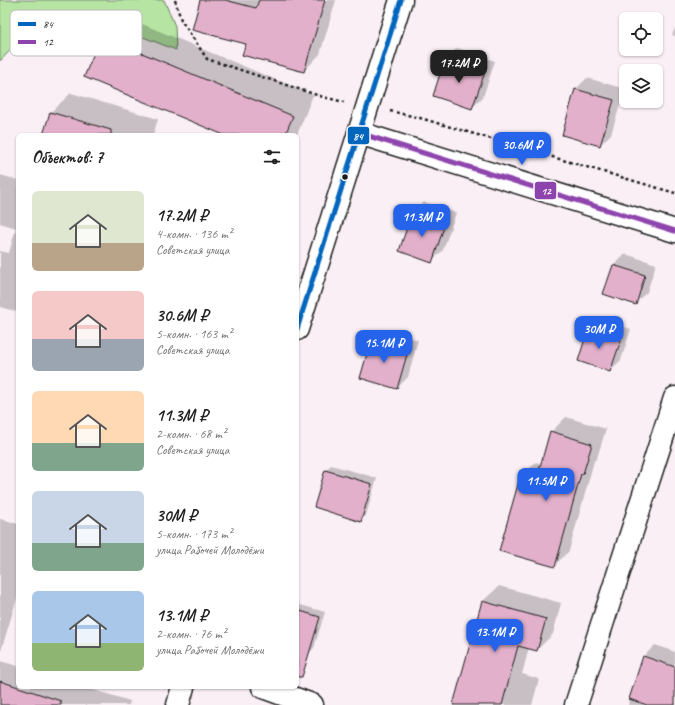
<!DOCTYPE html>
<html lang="ru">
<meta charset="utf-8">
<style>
body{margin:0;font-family:Caveat,sans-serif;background:#f6f6f6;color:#222;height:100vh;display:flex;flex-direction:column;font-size:15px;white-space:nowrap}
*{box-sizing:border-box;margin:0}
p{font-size:13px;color:#767676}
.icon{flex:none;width:22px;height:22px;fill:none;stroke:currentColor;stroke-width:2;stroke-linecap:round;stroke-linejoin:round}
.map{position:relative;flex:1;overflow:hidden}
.drawer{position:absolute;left:16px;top:133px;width:283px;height:556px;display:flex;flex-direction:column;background:#fff;border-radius:6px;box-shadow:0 1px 3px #0004}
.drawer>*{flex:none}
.fabs{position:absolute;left:619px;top:12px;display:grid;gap:8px}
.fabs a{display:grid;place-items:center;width:44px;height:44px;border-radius:6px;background:#fff;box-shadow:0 1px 3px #0004;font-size:20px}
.price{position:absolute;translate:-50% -34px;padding:0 9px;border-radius:8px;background:#2563eb;color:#fff;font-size:13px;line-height:26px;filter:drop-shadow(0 1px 2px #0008)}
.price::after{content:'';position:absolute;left:50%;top:24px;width:12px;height:9px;margin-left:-6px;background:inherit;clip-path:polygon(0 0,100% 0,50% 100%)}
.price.selected{background:#222;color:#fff}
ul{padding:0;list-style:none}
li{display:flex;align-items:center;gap:12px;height:100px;padding:0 16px}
li span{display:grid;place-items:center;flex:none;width:112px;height:80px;border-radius:6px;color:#555}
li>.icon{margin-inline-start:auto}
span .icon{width:48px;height:48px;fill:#fffc;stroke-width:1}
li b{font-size:17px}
h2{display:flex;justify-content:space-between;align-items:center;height:48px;padding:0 16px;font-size:17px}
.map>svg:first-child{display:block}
</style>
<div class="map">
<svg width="675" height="705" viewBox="0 0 675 705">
<rect width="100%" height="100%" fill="#f9eff5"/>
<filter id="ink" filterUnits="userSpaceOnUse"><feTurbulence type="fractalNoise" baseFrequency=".025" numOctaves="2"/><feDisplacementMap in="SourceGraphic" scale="8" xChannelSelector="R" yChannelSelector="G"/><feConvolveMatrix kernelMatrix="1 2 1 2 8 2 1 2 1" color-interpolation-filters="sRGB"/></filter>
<g filter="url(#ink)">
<path fill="#b5e4a3" stroke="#688060" d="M0 0H164L175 26 176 50 95 18 85 23 71 48 52 54 35 44 14 46 0 61Z"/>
<g fill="#0003">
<path d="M201 0H336L320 54 304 71 247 43Z"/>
<path d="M123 16 313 95 297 135H226L86 76 102 36Z"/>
<path d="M675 28V36L672 35Z"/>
<path d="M457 48 495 61 483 97 472 108 446 59Z"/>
<path d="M587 78 625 89 611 134 600 145 576 89Z"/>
<path d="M71 93 158 119 153 135H44L51 112Z"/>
<path d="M0 175 18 180V312L0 307V251L9 253 16 228 0 223Z"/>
<path d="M424 202 456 213 443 250 432 261 400 250 413 213Z"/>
<path d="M625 254 656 264 647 292 635 303 614 265Z"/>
<path d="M600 319 631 329 621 360 610 371 589 330Z"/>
<path d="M383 329 418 340 408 377 397 388 372 341Z"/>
<path d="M566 417 606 429 597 458 594 461 569 551 554 566 521 477 536 462 542 464 551 432Z"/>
<path d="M331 465 377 478 366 515 361 520 315 507 326 470Z"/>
<path d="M0 519 18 524V595L0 654Z"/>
<path d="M499 586 561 603 553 634 537 650 529 648 522 674 539 679 532 705H454L482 602Z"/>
<path d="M297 604 325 612 314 648 308 654 297 650Z"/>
<path d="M655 645 675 652V705H628L644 656Z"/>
<path d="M0 661 18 666V687H84L130 701 129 705H0Z"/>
</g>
<g fill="#e3b0cb" stroke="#1c1c1c">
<path d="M200 0H225L256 8 259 0H325L304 72 242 55 246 44 192 30Z"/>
<path d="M101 36 293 116 285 135H224L84 77Z"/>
<path d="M445 58 485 72 472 109 433 96Z"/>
<path d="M575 89 614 100 600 146 562 135Z"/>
<path d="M50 112 111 130V135H43Z"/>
<path d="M412 213 445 224 432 263 399 251Z"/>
<path d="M613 265 645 275 636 305 603 294Z"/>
<path d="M588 329 621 340 610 372 578 361Z"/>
<path d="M371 340 408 351 397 389 360 378Z"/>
<path d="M550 431 592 444 583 474H581L555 567 499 551 520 477 536 481Z"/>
<path d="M325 470 372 484 361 522 314 507Z"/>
<path d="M482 601 546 619 537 651 518 646 502 705H453Z"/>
<path d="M297 610 320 617 302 677H297Z"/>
<path d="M643 656 675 667V705H647L629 699Z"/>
<path d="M0 681 61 701V705H0Z"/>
</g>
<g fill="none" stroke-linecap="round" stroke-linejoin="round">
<g stroke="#1c1c1c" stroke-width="25">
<g id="minor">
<path d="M263 687 312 705"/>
<path d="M576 705 675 398"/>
</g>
</g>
<g stroke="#1c1c1c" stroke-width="25">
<path id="tertiary" d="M359 133 675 231"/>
</g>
<g stroke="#1c1c1c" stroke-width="25">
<g id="primary">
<path d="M297 329 401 0"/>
<path d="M178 705 183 687"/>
</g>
</g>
<g stroke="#1c1c1c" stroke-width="2.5" stroke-dasharray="3 3" stroke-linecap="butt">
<path d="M175 0 181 20 207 59 323 97 344 102"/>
<path d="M390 111 420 118 675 193"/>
</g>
<use href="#minor" stroke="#fff" stroke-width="22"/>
<use href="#tertiary" stroke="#fff" stroke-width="22"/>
<use href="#primary" stroke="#fff" stroke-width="22"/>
<g stroke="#fff" stroke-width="8">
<path id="bus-1" d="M297 329 401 0"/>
</g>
<g stroke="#fff" stroke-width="8">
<path id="bus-2" d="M359 133 675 231"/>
</g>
<use href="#bus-1" stroke="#0065bd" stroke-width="5"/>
<use href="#bus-2" stroke="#8e44ad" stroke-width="5"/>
</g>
</g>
<circle fill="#1c1c1c" stroke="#fff" stroke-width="1.5" cx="345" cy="177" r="3.5"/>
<rect x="10" y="10" width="132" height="46" rx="6" fill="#fff" stroke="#bbb" stroke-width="1"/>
<rect x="18" y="22" width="18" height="4" fill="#0065bd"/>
<rect x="18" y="40" width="18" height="4" fill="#8e44ad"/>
<g font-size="11" fill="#1c1c1c">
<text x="43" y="28">84</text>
<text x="43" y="46">12</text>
</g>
<g stroke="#fff" stroke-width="1.5">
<rect x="347" y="126" width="23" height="19" rx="4" fill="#0065bd"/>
<rect x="534" y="181" width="23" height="19" rx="4" fill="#8e44ad"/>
</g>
<g font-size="11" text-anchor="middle" font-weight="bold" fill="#fff">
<text x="358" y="140">84</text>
<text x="546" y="195">12</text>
</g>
</svg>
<div class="fabs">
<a><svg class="icon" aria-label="locate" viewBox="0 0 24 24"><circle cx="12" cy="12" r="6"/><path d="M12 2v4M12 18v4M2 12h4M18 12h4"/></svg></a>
<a><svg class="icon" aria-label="layers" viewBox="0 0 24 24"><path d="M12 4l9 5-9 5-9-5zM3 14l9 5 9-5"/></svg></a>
</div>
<b class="price selected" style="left:459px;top:84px">17.2M ₽</b>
<b class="price" style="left:522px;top:166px">30.6M ₽</b>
<b class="price" style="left:422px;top:238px">11.3M ₽</b>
<b class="price" style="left:599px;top:350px">30M ₽</b>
<b class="price" style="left:384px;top:364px">15.1M ₽</b>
<b class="price" style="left:546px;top:502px">11.5M ₽</b>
<b class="price" style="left:495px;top:653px">13.1M ₽</b>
<section class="drawer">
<h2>Объектов: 7<svg class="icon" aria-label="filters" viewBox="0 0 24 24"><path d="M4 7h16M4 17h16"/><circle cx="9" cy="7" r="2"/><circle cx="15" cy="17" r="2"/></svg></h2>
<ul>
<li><span style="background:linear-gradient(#dfe7d0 65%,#b9a48a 0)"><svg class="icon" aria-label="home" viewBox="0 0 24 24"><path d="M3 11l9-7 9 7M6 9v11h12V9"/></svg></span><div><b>17.2M ₽</b><p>4-комн. · 136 m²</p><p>Советская улица</p></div></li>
<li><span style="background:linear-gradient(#f6c9c9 60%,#9aa5b1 0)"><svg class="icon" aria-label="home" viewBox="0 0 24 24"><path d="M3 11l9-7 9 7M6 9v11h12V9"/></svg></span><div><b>30.6M ₽</b><p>5-комн. · 163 m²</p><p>Советская улица</p></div></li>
<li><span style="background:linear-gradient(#ffd9b3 65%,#7fa58c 0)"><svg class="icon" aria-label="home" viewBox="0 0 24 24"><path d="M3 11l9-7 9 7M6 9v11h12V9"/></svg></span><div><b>11.3M ₽</b><p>2-комн. · 68 m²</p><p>Советская улица</p></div></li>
<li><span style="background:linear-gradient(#c9d6e8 65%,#7fa58c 0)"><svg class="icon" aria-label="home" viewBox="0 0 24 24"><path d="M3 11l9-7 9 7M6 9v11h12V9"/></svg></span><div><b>30M ₽</b><p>5-комн. · 173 m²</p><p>улица Рабочей Молодёжи</p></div></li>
<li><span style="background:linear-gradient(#a9c7e8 65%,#8fb573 0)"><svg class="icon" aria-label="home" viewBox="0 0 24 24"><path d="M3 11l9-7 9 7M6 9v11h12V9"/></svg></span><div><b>13.1M ₽</b><p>2-комн. · 76 m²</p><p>улица Рабочей Молодёжи</p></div></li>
</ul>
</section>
</div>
